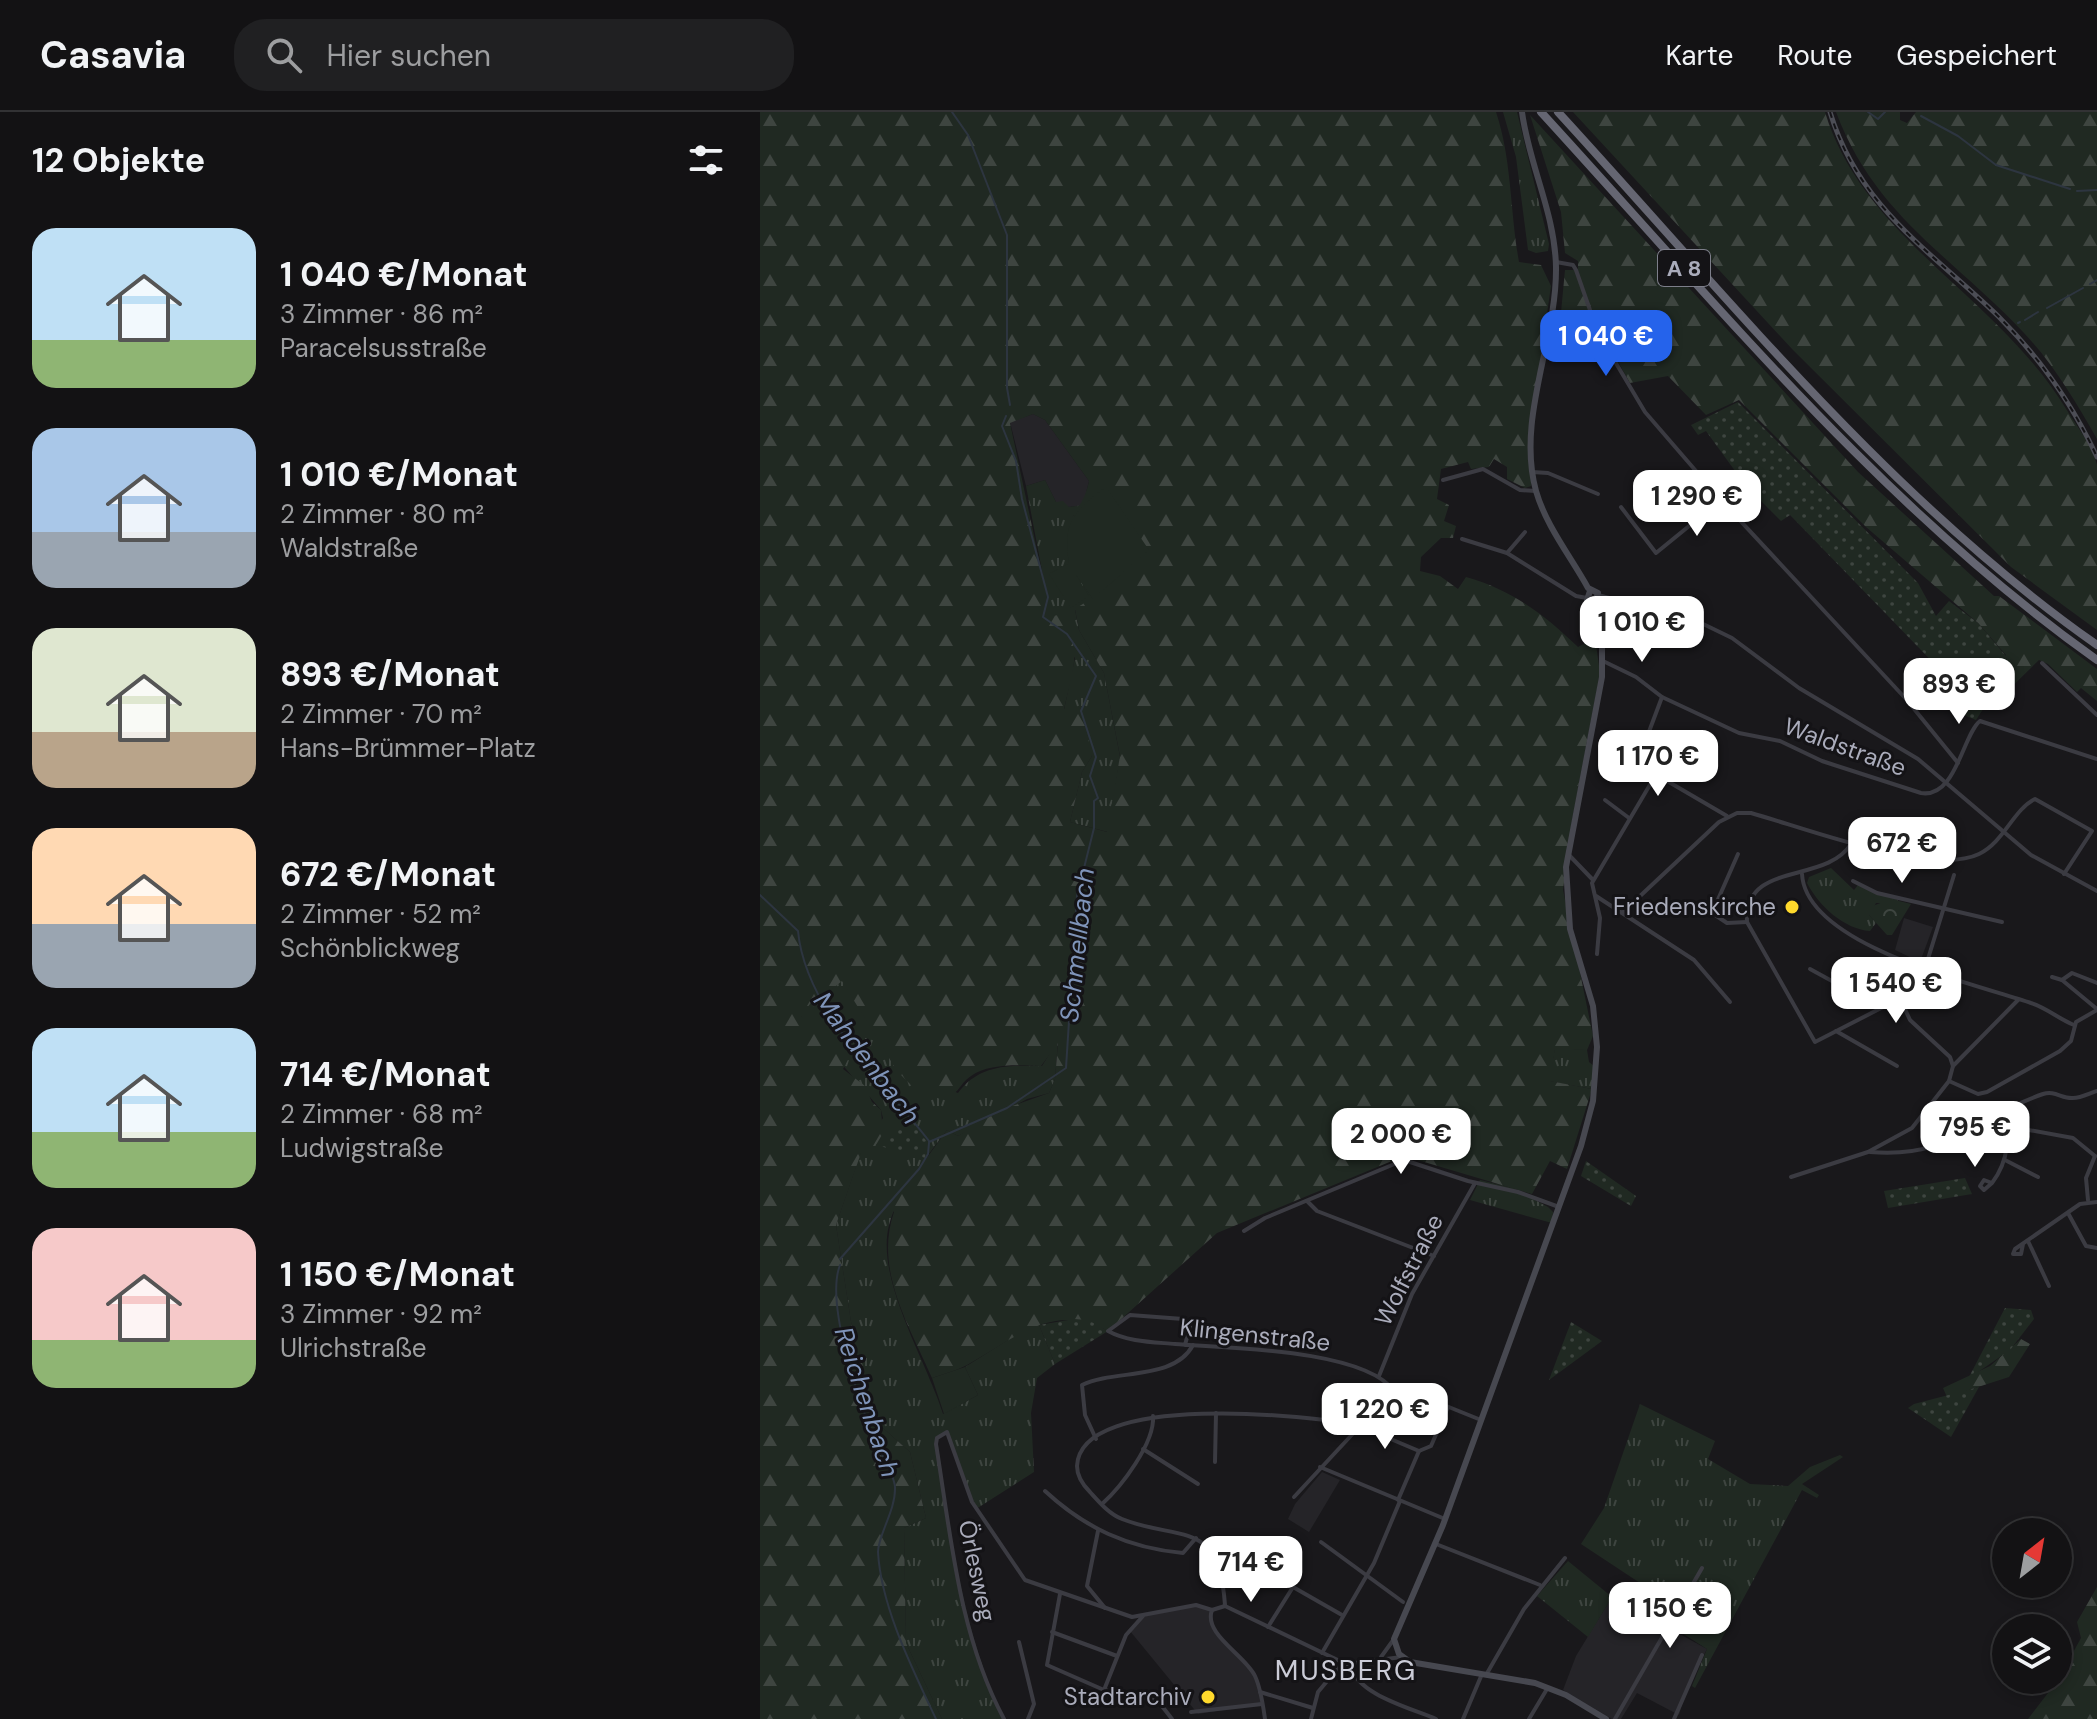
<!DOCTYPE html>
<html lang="de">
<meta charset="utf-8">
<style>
body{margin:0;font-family:"DM Sans",sans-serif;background:#202022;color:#f1f3f6;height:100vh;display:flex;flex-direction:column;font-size:30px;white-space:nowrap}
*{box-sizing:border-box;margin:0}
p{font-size:26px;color:#9d9ea0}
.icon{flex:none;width:44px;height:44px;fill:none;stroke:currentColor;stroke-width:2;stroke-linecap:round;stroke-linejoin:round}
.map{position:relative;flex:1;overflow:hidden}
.side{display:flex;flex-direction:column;background:#131214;width:760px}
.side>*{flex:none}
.needle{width:52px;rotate:31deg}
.controls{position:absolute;left:1232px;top:1406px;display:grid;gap:16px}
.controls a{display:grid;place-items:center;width:80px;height:80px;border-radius:50%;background:#131214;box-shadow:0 4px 12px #0003,0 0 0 2px #323234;font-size:40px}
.price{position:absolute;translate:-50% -68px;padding:0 18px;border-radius:16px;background:#fff;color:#222;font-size:26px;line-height:52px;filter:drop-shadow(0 2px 4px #0008)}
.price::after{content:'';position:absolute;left:50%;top:48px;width:24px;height:18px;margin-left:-12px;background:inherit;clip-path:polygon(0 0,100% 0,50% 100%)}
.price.active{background:#2563eb;color:#fff}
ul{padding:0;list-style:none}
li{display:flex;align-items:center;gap:24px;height:200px;padding:0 32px}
li span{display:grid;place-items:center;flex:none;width:224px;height:160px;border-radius:24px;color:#555}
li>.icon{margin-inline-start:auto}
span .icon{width:96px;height:96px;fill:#fffc;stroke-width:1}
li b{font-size:34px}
h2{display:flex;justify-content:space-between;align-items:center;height:96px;padding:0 32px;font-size:34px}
header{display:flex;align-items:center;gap:48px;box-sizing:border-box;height:112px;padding:0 40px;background:#131214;border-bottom:2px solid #323234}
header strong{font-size:38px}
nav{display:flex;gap:44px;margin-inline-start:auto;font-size:28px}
.search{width:560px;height:72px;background:#202022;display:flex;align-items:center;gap:20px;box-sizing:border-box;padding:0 28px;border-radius:32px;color:#9d9ea0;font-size:30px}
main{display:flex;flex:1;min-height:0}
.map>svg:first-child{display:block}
</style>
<header>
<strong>Casavia</strong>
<div class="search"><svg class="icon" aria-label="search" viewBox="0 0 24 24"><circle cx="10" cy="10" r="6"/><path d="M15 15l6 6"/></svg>Hier suchen</div>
<nav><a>Karte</a><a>Route</a><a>Gespeichert</a></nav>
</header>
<main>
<section class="side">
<h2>12 Objekte<svg class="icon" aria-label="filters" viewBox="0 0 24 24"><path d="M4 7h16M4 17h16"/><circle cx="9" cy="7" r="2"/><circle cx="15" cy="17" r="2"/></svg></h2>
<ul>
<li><span style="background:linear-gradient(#bfe0f5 70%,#8fb573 0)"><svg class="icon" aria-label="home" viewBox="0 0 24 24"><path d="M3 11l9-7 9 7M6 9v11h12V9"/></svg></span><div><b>1 040 €/Monat</b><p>3 Zimmer · 86 m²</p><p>Paracelsusstraße</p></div></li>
<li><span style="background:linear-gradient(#a9c7e8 65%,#9aa5b1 0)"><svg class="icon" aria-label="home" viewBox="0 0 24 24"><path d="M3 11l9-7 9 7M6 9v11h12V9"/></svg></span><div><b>1 010 €/Monat</b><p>2 Zimmer · 80 m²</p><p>Waldstraße</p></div></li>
<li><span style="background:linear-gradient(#dfe7d0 65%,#b9a48a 0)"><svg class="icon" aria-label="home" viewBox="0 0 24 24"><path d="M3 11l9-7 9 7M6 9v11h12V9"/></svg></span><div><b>893 €/Monat</b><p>2 Zimmer · 70 m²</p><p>Hans-Brümmer-Platz</p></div></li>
<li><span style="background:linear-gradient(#ffd9b3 60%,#9aa5b1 0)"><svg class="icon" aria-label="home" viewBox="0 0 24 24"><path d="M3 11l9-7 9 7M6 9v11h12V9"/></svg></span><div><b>672 €/Monat</b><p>2 Zimmer · 52 m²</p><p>Schönblickweg</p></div></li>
<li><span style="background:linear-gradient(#bfe0f5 65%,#8fb573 0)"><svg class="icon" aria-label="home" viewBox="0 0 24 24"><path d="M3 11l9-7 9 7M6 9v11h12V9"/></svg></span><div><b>714 €/Monat</b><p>2 Zimmer · 68 m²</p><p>Ludwigstraße</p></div></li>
<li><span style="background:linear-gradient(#f6c9c9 70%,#8fb573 0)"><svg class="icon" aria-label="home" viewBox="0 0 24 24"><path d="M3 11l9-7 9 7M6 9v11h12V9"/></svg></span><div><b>1 150 €/Monat</b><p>3 Zimmer · 92 m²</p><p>Ulrichstraße</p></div></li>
</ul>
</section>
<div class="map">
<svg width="1337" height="1607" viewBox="0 0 1337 1607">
<defs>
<pattern id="grass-tufts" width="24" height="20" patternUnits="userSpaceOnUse" patternTransform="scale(2)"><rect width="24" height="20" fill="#202922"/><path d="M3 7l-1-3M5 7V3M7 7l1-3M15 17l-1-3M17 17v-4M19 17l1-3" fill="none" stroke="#3e4540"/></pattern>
<pattern id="forest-firs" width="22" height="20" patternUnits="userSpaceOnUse" patternTransform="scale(2)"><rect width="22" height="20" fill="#202922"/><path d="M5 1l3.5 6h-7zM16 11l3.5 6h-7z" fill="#3e4540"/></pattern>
<pattern id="park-crowns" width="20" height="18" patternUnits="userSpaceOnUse" patternTransform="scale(2)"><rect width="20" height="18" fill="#202922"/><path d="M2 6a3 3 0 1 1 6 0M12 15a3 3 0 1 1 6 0" fill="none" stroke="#3e4540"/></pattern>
<pattern id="garden-dots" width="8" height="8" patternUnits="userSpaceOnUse" patternTransform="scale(2)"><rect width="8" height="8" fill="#202922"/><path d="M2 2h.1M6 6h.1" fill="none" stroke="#3e4540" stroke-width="1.8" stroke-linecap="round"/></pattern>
</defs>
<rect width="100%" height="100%" fill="#19181b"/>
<g fill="#252428">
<path d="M273 302 285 308 329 369 323 393 309 395 296 390 285 368 266 374 250 310Z"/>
<path d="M1144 806 1173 815 1160 850 1135 838Z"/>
<path d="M562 1360 580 1368 549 1420 528 1407 535 1392Z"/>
<path d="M852 1485 947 1537 926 1578 919 1603 877 1581 861 1607H852L803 1578 816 1544Z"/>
<path d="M436 1493 452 1498V1514L496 1567 502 1592 438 1602 370 1519 383 1504Z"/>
</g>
<g fill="url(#grass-tufts)">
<path d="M743 0H757L789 132 788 139 776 141 768 138 756 45Z"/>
<path d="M285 368 296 390 303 389 309 395 323 393 313 404 309 452 333 487 315 498 319 518 344 561 360 645 348 720 310 710 322 660 332 644 304 598 315 546 281 507 287 485 266 374Z"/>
<path d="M1071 756 1094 778 1098 773 1138 788 1128 798 1124 791H1116L1109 803 1116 811 1110 819C1084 817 1059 794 1047 771L1049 765Z"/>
<path d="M82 868 137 958 198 981C219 953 248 953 282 954L298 928 295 967 289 981 267 987 198 1024 187 1018C166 1046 138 1079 129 1113 115 1167 167 1250 183 1302L218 1283 205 1255 264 1218 279 1213 295 1252 277 1266 271 1301 274 1360 216 1397 187 1321 177 1326C190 1422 202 1518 244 1607H182L146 1531 144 1416 166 1406 150 1340 105 1300 76 1113 101 1040 123 1006 121 998 40 903 52 888 93 931 91 920 66 882Z"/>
<path d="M795 936 827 938 829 950 835 955 832 977 789 969Z"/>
<path d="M720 1068 753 1076 788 1095 793 1100 792 1111 710 1088Z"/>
<path d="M880 1292 955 1329 948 1347 990 1372 1028 1374 1050 1355 1080 1343 1083 1345 1042 1372 1059 1383 1057 1386 1042 1378 935 1576 932 1574 947 1537 911 1514 921 1498 821 1432 844 1396Z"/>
<path d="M808 1449 852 1485 828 1525 777 1484Z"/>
</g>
<g fill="url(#forest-firs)" fill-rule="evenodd">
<path d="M0 0H736C752 48 750 100 759 150L781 153 791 174 770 318 771 374 765 376 747 367V355L734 347 729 355 711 357 708 350 681 357 677 387 689 393 684 409 696 414 693 426H681L661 445 660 459 680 464 698 477 706 465C752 478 784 502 818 535L835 526 840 561 812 708 803 778 833 924 827 938 795 937 790 969 832 977 807 1057 790 1049 772 1082 644 1044 457 1121 348 1219C292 1189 255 1227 207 1253 196 1259 183 1262 172 1266 149 1213 114 1158 134 1100L124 1089 166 1047 187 1018 198 1024 241 998 289 981 295 967 298 931 281 954C261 953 228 951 211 964 197 974 202 980 182 988L153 975 137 959 82 869 66 882 91 920 94 932 53 888 41 904 90 944 83 957 105 974 112 990 121 998 123 1021 113 1038 101 1041 76 1113 105 1300 150 1340 166 1406 144 1416 146 1531 182 1607H0ZM273 302 285 308 329 369C326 384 321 391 313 404 294 434 315 461 332 486L315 497 319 518 344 561 360 644 347 720 310 710 322 660 332 644 321 596 304 597C312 560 325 535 298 503L282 506 287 485 250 311Z"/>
<path d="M813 0H1065C1104 128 1239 184 1308 300 1318 316 1333 335 1337 353 1337 368 1337 387 1337 402 1337 441 1337 480 1337 518L1251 455 1033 238Z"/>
<path d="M1076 0H1140V8L1147 11 1156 0H1337V327C1316 290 1294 253 1264 221 1193 145 1115 104 1076 0Z"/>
<path d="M770 3 1098 360 1234 484H1239L1337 557V589L1321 576 1317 580 1288 552 1279 548 1235 591H1227L1246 543 1218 511 1106 415 979 288 946 303 908 264 870 271 829 198 799 222 805 158H818V149L805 141 801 100Z"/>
<path d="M1261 1227 1270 1232 1249 1265 1187 1285 1183 1276 1230 1254Z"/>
<path d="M1337 1475V1607H1268L1298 1568 1321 1526 1317 1510Z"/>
</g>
<path fill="url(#park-crowns)" d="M1131 787 1151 792 1132 823H1127L1109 803 1110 795Z"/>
<g fill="url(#garden-dots)">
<path d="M978 290 1158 471 1176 504 1189 489 1218 511 1246 544 1227 591 1216 608 1206 604 1183 583 1193 571 1030 403 1021 409 986 374 946 319 938 323 931 313Z"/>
<path d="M146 1002 167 1030 165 1046 116 1033Z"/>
<path d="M826 1049 876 1084 871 1094 821 1064Z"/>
<path d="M1205 1066 1212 1082 1128 1096 1124 1079Z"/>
<path d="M1245 1196 1271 1198 1274 1207 1250 1238 1208 1267Z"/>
<path d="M314 1207 328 1208 348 1219 295 1252 279 1213Z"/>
<path d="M811 1210 842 1229 789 1268Z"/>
<path d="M1219 1275 1191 1325 1148 1296 1154 1292Z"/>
</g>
<g fill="#202922">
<path d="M346 375 389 438 333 487 316 463 329 484 311 496 289 462 309 451C302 412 314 398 346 375Z"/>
<path d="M205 1255 218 1283 184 1302 172 1266Z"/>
</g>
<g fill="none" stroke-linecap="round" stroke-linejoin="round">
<g stroke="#2d3540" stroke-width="2">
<path d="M192 0 208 23 247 123V276L250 293"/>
<path d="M1108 0 1118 7 1125 0"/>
<path d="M1161 4 1198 24 1236 53 1310 77"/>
<path d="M1317 79 1337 78"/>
<path d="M1330 172 1337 168"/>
<path d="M1287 196 1323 176"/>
<path d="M1265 208 1278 200"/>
<path d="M1258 211 1260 210"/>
<path d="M0 783 38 819C45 896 122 969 169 1029"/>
<path d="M169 1030 247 996 306 956 317 784 334 716V689L338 686 330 664 336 645 321 599 336 564 307 522 283 505 288 485 262 387 256 349 242 314 246 304"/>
<path d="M80 1147 159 1057 168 1042 169 1031"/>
<path d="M80 1153C65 1191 99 1291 116 1330 121 1343 134 1361 135 1375 136 1398 118 1423 118 1440 121 1495 153 1558 176 1607"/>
</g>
<g stroke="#3b3b42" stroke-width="4">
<path d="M796 150 813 153 816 158 838 221 885 300 961 388 1146 587 1198 651"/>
<path d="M802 238 823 217 835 216"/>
<path d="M772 360 788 361 838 382"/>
<path d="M683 368 723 357 760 378 776 379"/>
<path d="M861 395 896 441 961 388"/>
<path d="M702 427 747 441 816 484 827 486"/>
<path d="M747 441 765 420"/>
<path d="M838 483 939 510 972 526 1039 576 1158 647 1271 743 1337 779"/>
<path d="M843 549 876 565 902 585 979 621 1020 629 1062 649 1161 681C1196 687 1203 622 1220 609L1337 647"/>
<path d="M1282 551 1337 603"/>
<path d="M902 666 967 704"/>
<path d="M845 688 869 706"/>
<path d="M1091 732C1065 773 984 748 987 810L1055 930 1127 893 1144 895"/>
<path d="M978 742 952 801 967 811 987 810"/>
<path d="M809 743 833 768"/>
<path d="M1042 762C1046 834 1216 872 1271 891 1287 896 1299 907 1314 913"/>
<path d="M1093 769 1117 781 1242 810"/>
<path d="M836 784 934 848 970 890"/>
<path d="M862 801 959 710 977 701H991C1042 715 1172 765 1219 742 1244 730 1253 698 1275 687L1332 719 1304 762"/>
<path d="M837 842 840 806 832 771 891 671 892 662 878 649 902 585"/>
<path d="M1050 857 1092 880 1124 892"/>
<path d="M1292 865 1302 868 1337 897"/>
<path d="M1302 868 1312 861 1337 871"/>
<path d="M1076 919 1137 954"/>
<path d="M1193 954 1258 888"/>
<path d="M1189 969 1218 982 1227 980 1300 939 1311 929 1316 910 1337 898"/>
<path d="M1247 1014 1313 1026 1335 1044"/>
<path d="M1110 1040C1192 1047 1213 1006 1283 982 1295 978 1302 987 1313 986 1321 986 1330 981 1337 979"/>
<path d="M1245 1048 1278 1065"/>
<path d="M1031 1065 1108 1040 1152 1016 1189 969 1193 954 1190 945 1150 908 1144 895 1147 882 1167 850 1194 763"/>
<path d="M1232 1071 1224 1078 1220 1074 1224 1068 1232 1071C1250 1047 1249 1024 1245 996"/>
<path d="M1328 1088 1326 1066 1335 1044"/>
<path d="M547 1089 557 1099 674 1144"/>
<path d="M1308 1101 1326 1134 1337 1136"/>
<path d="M484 1119 505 1106 644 1048 708 1069 758 1080 799 1095"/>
<path d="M1268 1129 1289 1174"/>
<path d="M1263 1132 1261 1142H1253L1255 1137 1320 1092 1337 1090"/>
<path d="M425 1233 430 1214 423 1207 370 1203 348 1219C368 1230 393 1230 415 1232 466 1236 604 1237 634 1279"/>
<path d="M619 1264 652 1182 715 1071"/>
<path d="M634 1279H649L721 1308"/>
<path d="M336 1327 325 1303 322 1273C355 1257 414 1269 433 1233"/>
<path d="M383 1337 438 1372"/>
<path d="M455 1350 456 1301"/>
<path d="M560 1355 685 1407"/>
<path d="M285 1379C325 1416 368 1436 423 1441L436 1426"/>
<path d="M534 1385 600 1314 659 1339"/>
<path d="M638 1388 659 1339 671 1334 688 1295"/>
<path d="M342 1392C361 1375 395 1331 393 1304"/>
<path d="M338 1419 327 1474 345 1496"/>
<path d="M561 1430 643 1490"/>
<path d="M676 1432 780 1473"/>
<path d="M300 1482 287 1553 344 1578 398 1589 412 1607"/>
<path d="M465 1493C459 1406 421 1430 362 1407 349 1402 339 1390 330 1380 323 1373 317 1365 317 1354 320 1279 553 1303 600 1314L634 1279"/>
<path d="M452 1498C443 1522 485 1543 495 1564 501 1577 503 1593 505 1607"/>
<path d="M508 1515 533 1475 582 1503"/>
<path d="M292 1520 357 1544"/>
<path d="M259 1530 274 1592 268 1607"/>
<path d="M562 1541 614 1451 640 1389"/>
<path d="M621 1545 634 1527"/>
<path d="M590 1553C597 1583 651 1596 676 1607"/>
<path d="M726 1563 764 1497 805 1446"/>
<path d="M344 1578 366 1523 383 1504"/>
<path d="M500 1580 553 1596"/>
<path d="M431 1600 502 1592"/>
<path d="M244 1607C199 1523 191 1425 176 1332L177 1326 187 1320 212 1390 265 1468 372 1505 436 1493 452 1498 465 1494 586 1552 642 1545"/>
<path d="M551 1607 558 1580 583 1550"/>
<path d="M703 1607 722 1562"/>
<path d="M769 1607 787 1577"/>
<path d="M855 1607 942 1456"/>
<path d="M914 1607 942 1543"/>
</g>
<g stroke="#474850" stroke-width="6">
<path d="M762 0C769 53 795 101 796 155 797 229 756 306 776 379 786 414 811 445 828 476L838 481 835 490 827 488 830 479"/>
<path d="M834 490 842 535V565L806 755 810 817 833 894 837 935 833 989 821 1034 683 1413 634 1527 639 1542 650 1550 775 1571 806 1583 846 1607"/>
</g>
<g stroke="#656672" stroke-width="8">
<path d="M781 0C957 192 1123 396 1337 548"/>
<path d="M798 0C967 184 1131 389 1337 533"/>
</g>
<g stroke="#4c4d55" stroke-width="5">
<path id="rail" d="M1070 0C1099 96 1171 139 1239 205 1280 246 1313 293 1337 345"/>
</g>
<use href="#rail" stroke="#141316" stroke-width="2" stroke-dasharray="6" stroke-linecap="butt"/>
</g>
<g fill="#ffd92c" stroke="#141316" stroke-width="3">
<circle cx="1032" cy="795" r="8"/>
<circle cx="448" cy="1585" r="8"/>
</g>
<g text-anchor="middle" stroke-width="6" stroke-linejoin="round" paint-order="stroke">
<rect fill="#141316" stroke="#7d7e8a" stroke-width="2" x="898" y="138" width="52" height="36" rx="6"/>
<g font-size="22" font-weight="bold" fill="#aaacbb">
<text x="924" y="164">A 8</text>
</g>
<g font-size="24" fill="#aaacbb" stroke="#141316">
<text transform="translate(1085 635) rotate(20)" y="8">Waldstraße</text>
<text transform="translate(649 1158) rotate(-63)" y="8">Wolfstraße</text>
<text transform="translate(495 1223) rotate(6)" y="8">Klingenstraße</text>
<text transform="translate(217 1459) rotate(78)" y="8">Örlesweg</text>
</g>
<g font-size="24" fill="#aaacbb" stroke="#141316" text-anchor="end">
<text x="1016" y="803">Friedenskirche</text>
<text x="432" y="1593">Stadtarchiv</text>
</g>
<g font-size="26" font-style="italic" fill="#7f94b9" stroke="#141316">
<text transform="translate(317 833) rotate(-84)" y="9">Schmellbach</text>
<text transform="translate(107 946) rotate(53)" y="9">Mahdenbach</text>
<text transform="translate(107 1290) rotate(72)" y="9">Reichenbach</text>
</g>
<g font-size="28" letter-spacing="2" fill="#cbccd7" stroke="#141316">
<text x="586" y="1568">MUSBERG</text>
</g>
</g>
</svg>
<div class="controls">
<a><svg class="needle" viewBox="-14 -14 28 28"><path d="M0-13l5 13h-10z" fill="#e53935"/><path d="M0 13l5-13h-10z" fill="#9d9ea0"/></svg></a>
<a><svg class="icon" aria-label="layers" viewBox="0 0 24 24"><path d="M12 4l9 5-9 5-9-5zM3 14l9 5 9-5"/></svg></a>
</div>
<b class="price active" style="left:846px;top:266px">1 040 €</b>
<b class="price" style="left:937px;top:426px">1 290 €</b>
<b class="price" style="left:882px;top:552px">1 010 €</b>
<b class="price" style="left:1199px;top:614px">893 €</b>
<b class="price" style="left:898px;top:686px">1 170 €</b>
<b class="price" style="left:1142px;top:773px">672 €</b>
<b class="price" style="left:1136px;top:913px">1 540 €</b>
<b class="price" style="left:1215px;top:1057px">795 €</b>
<b class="price" style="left:641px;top:1064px">2 000 €</b>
<b class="price" style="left:625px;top:1339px">1 220 €</b>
<b class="price" style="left:491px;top:1492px">714 €</b>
<b class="price" style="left:910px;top:1538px">1 150 €</b>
</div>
</main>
